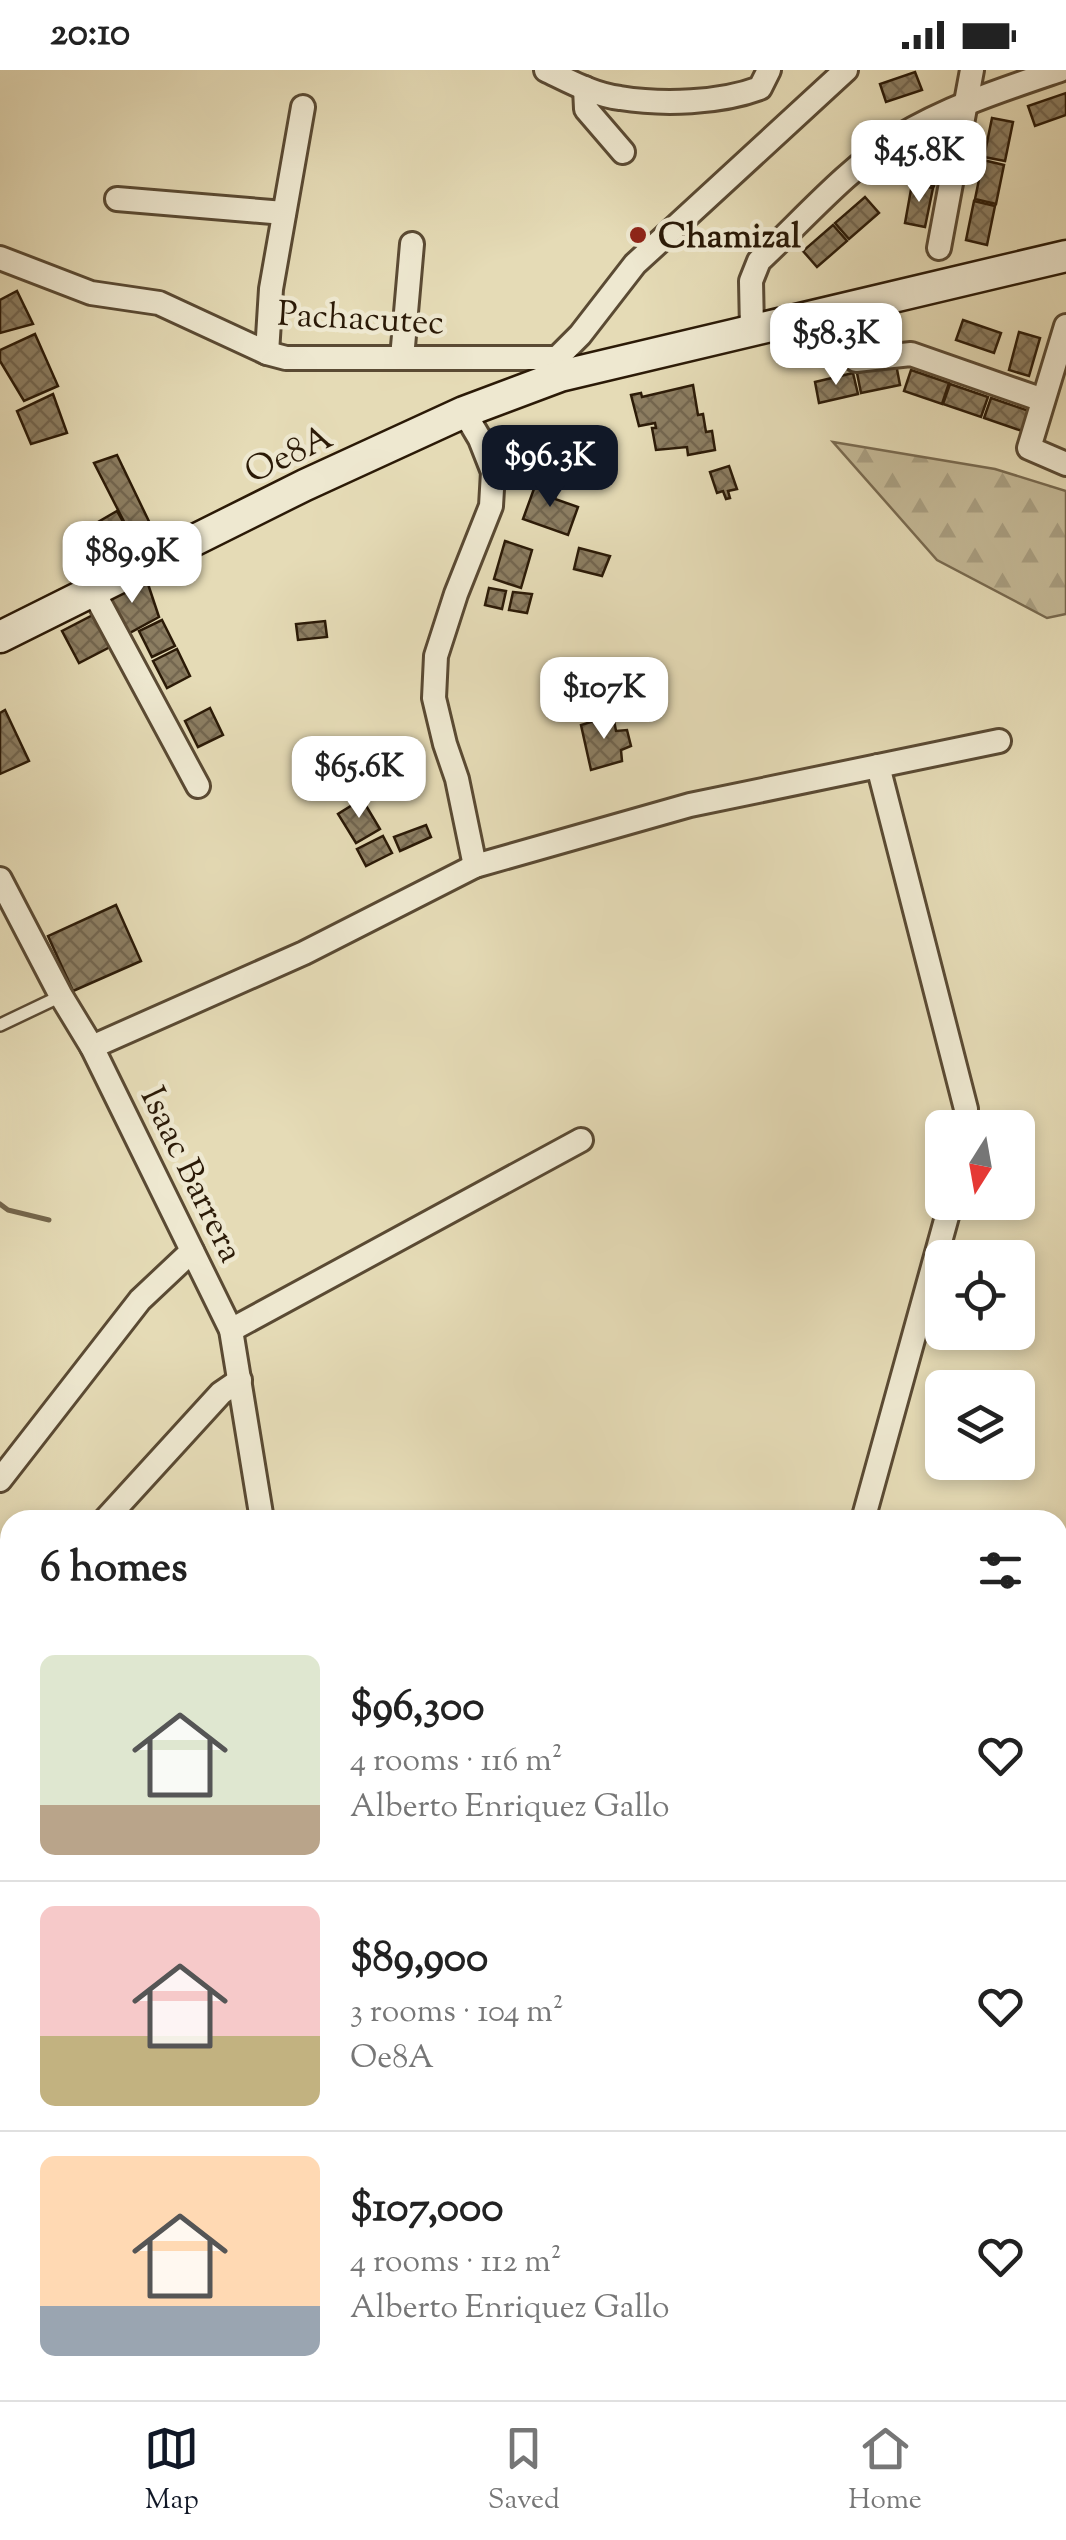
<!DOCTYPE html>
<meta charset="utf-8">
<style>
body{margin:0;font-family:"Sorts Mill Goudy",serif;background:#f6f6f6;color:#222;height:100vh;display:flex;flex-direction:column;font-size:38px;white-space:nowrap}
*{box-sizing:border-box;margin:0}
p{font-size:32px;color:#767676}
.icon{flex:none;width:55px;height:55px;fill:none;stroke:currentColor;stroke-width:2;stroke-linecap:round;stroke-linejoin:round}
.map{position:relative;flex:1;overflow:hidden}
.drawer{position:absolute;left:0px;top:1440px;width:1068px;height:890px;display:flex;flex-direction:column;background:#fff;border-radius:30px 30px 0 0;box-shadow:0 5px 15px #0003}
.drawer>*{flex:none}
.needle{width:65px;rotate:191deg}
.tools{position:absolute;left:925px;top:1040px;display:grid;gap:20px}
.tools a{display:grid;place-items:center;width:110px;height:110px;border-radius:15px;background:#fff;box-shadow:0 5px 15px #0003;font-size:50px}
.price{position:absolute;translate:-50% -85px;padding:0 22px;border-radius:20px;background:#fff;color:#222;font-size:32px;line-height:65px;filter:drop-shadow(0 2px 5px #0008)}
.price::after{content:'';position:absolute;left:50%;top:60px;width:30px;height:22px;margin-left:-15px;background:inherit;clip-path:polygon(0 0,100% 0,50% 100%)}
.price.current{background:#111827;color:#fff}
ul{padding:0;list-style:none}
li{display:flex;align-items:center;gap:30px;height:250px;padding:0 40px}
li+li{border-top:2px solid #e0e0e0}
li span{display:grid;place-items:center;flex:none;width:280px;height:200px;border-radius:15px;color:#555}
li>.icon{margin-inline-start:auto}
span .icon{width:120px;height:120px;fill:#fffc;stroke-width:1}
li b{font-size:42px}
h2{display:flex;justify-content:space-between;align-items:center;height:120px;padding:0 40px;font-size:42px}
.status{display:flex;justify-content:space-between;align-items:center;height:70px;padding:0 50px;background:#fff;direction:ltr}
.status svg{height:28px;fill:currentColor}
.dock{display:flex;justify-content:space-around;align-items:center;height:140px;border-top:2px solid #e0e0e0;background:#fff;font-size:28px;color:#767676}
.dock a{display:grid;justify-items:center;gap:5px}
.dock .current{color:#111827}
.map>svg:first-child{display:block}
</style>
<div class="status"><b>20:10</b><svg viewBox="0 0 49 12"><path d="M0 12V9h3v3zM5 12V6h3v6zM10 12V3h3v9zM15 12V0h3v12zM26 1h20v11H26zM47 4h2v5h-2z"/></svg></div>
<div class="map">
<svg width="1066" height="2330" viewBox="0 0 1066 2330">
<defs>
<pattern id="forest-firs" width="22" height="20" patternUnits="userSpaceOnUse" patternTransform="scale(2.5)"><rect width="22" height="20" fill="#c5ba98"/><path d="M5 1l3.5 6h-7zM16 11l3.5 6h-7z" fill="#a99f82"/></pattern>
<pattern id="building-cross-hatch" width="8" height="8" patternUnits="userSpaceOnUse" patternTransform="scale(2.5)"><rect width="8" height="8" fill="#8c7e62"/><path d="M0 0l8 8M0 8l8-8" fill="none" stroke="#73664f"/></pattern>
</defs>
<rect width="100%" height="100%" fill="#e5dbb6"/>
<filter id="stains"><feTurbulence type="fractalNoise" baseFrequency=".002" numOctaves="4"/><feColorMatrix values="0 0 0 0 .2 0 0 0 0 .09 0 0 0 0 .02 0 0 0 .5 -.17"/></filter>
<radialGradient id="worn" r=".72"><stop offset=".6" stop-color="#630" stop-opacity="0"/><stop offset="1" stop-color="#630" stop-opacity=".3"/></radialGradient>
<g fill="url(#forest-firs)" stroke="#786a50" stroke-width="2.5">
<path d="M833 372 995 399 1066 421V544L1047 548 937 490Z"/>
<path d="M10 1992V2320H413L417 2330H0V1998Z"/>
</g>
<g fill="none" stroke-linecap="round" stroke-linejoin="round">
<path stroke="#75664c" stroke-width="5" d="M0 1134 8 1140 49 1150"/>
</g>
<g fill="url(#building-cross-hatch)" stroke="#2b1a07" stroke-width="2.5">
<path d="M915 2 922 20 886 32 880 14Z"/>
<path d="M1066 23V45L1035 56 1028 36Z"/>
<path d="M992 48 1013 52 1005 91 984 87Z"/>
<path d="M921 72 942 77 934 116 913 111Z"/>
<path d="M983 90 1004 95 996 134 975 129Z"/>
<path d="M912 114 933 118 925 157 905 153Z"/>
<path d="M865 127 879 143 849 169 835 153Z"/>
<path d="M974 131 995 136 987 175 966 170Z"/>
<path d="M833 155 847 171 817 197 803 181Z"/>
<path d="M17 221 33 254 0 263V230Z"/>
<path d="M963 250 1001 263 994 283 956 270Z"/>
<path d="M1019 262 1040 268 1029 306 1009 300Z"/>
<path d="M35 264 58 316 24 331 0 291V280Z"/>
<path d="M896 294 900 315 861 323 857 303Z"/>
<path d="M911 300 949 313 942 334 904 321Z"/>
<path d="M853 303 858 324 819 333 815 312Z"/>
<path d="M950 314 988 327 981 347 943 334Z"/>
<path d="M693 315 698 345 703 344 706 362 712 361 715 380 688 385 687 377 656 380 652 358H656L655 353 639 356 631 325 641 323 642 327Z"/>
<path d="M53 324 67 363 31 374 17 341Z"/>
<path d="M991 328 1029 341 1022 361 984 348Z"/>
<path d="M117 385 156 466 137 477 94 393Z"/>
<path d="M729 396 737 419 728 421 730 428 726 429 723 421 717 423 710 402Z"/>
<path d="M545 411 559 416 555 429 578 437 568 465 523 449 535 416 542 418Z"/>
<path d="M117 441 137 477 101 489 86 459Z"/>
<path d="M505 471 532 480 521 518 494 509Z"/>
<path d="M579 478 610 486 602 506 574 499Z"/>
<path d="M144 502 159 547 124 566 100 532Z"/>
<path d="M489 518 506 521 502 539 485 535Z"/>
<path d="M513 522 532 524 527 543 509 540Z"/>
<path d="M93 545 110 577 79 593 62 561Z"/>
<path d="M162 550 175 576 152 587 139 561Z"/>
<path d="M325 551 327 567 298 570 296 554Z"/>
<path d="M177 579 190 606 167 618 153 591Z"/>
<path d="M210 638 223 665 198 677 185 651Z"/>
<path d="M5 640 29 691 0 704V643Z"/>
<path d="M613 645 616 661 627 660 631 676 621 680 622 691 591 700 581 655Z"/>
<path d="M362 729 380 759 356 773 338 744Z"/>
<path d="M426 755 431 767 400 781 394 767Z"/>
<path d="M383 766 392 783 366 796 357 779Z"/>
<path d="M116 835 141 891 73 921 48 866Z"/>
</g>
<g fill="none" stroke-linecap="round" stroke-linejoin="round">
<g stroke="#5a4a33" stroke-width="16">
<path id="lane" d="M0 955 61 926"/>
</g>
<g stroke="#5a4a33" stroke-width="28">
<g id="street">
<path d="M546 0C569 11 594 25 620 28 663 35 720 33 760 18L769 0"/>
<path d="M585 18 586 39 623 82"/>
<path d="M117 129 284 143"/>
<path d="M939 178 972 0"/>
<path d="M0 188 91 223 159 233 267 283 286 288H557"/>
<path d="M1066 256 1029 378 1066 394"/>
<path d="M752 259 751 211 759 191C802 151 848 98 897 68 948 37 1004 19 1060 0"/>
<path d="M267 283 271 219 303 37"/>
<path d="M402 288 412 174"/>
<path d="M856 290 911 284 1043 330"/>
<path d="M559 301 557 288 580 265 635 194 846 0"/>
<path d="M464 342 480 369 493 402 491 436 456 524 436 586 434 628 445 674 457 709 475 796"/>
<path d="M92 519 198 716"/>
<path d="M878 696 966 1039 965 1058"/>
<path d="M0 809 61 926 92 977 231 1260 262 1450"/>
<path d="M92 977 304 883 475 796 690 735 999 671"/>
<path d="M231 1260 581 1070"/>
<path d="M0 1410 140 1230 192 1181"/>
<path d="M105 1450 221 1323 240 1310"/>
<path d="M863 1450 951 1132"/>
<path d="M0 1557 10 1547"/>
<path d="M1058 1700 1066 1689"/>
<path d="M0 1843 10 1805"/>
<path d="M0 1859 10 1864"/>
<path d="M1058 2210 1066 2209"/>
<path d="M442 2320 449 2330"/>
<path d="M568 2320 591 2330"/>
<path d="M648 2320 652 2330"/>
<path d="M747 2320 751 2330"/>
<path d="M868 2320 871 2330"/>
</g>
</g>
<g stroke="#2b1a07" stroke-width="35">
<path id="secondary" d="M0 567 305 415 464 342 560 306 1066 186"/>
</g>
<use href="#lane" stroke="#eee8d0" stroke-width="11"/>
<use href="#street" stroke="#eee8d0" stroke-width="22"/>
<use href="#secondary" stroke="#eee8d0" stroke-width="30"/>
</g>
<circle fill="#8f2418" stroke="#eee8d0" stroke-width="4" cx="638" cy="165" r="10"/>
<g text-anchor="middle" stroke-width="9" stroke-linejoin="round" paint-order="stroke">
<g font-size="35" font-weight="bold" fill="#2b1a07" stroke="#eee8d0" text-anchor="start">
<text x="658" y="177">Chamizal</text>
</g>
<g font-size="35" fill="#2b1a07" stroke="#eee8d0">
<text transform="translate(361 247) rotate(3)" y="12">Pachacutec</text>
<text transform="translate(288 383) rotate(-25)" y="12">Oe8A</text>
<text transform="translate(193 1104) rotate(64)" y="12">Isaac Barrera</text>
</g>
</g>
<rect width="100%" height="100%" filter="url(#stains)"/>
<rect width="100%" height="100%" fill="url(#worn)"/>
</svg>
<div class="tools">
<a><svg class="needle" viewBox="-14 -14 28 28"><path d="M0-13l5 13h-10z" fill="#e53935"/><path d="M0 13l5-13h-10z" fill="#767676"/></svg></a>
<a><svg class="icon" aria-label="locate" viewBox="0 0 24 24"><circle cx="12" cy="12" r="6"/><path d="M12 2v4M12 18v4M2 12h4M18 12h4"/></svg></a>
<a><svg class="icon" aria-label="layers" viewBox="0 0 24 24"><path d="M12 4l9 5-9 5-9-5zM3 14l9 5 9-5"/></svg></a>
</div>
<b class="price" style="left:919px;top:135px">$45.8K</b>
<b class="price" style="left:836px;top:318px">$58.3K</b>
<b class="price current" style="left:550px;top:440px">$96.3K</b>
<b class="price" style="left:132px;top:536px">$89.9K</b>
<b class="price" style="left:604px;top:672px">$107K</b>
<b class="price" style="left:359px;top:751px">$65.6K</b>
<section class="drawer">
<h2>6 homes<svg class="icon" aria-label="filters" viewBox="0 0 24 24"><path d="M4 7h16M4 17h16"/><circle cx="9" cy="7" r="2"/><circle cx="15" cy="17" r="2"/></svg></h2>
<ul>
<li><span style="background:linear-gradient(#dfe7d0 75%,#b9a48a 0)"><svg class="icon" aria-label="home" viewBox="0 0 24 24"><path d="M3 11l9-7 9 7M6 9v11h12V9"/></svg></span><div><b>$96,300</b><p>4 rooms · 116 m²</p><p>Alberto Enriquez Gallo</p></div><svg class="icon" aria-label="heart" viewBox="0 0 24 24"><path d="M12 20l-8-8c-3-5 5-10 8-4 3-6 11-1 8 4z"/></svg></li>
<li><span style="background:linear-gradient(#f6c9c9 65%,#c2b280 0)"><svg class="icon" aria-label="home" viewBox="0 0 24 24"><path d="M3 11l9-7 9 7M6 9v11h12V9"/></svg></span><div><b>$89,900</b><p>3 rooms · 104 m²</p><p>Oe8A</p></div><svg class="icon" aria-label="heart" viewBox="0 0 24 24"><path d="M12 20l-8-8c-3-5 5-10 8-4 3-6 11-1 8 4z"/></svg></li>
<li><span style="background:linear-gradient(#ffd9b3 75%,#9aa5b1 0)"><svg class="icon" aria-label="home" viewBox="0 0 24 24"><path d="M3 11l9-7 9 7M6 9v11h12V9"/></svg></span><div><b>$107,000</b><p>4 rooms · 112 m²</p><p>Alberto Enriquez Gallo</p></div><svg class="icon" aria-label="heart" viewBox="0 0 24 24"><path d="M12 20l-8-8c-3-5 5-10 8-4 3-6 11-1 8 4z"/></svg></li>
</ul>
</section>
</div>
<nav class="dock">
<a class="current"><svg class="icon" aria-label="map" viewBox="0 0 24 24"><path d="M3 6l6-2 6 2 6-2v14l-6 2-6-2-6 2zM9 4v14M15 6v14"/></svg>Map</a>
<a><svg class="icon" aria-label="saved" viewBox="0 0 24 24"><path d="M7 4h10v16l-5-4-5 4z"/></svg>Saved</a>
<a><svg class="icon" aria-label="home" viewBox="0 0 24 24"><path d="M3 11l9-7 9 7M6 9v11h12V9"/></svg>Home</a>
</nav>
